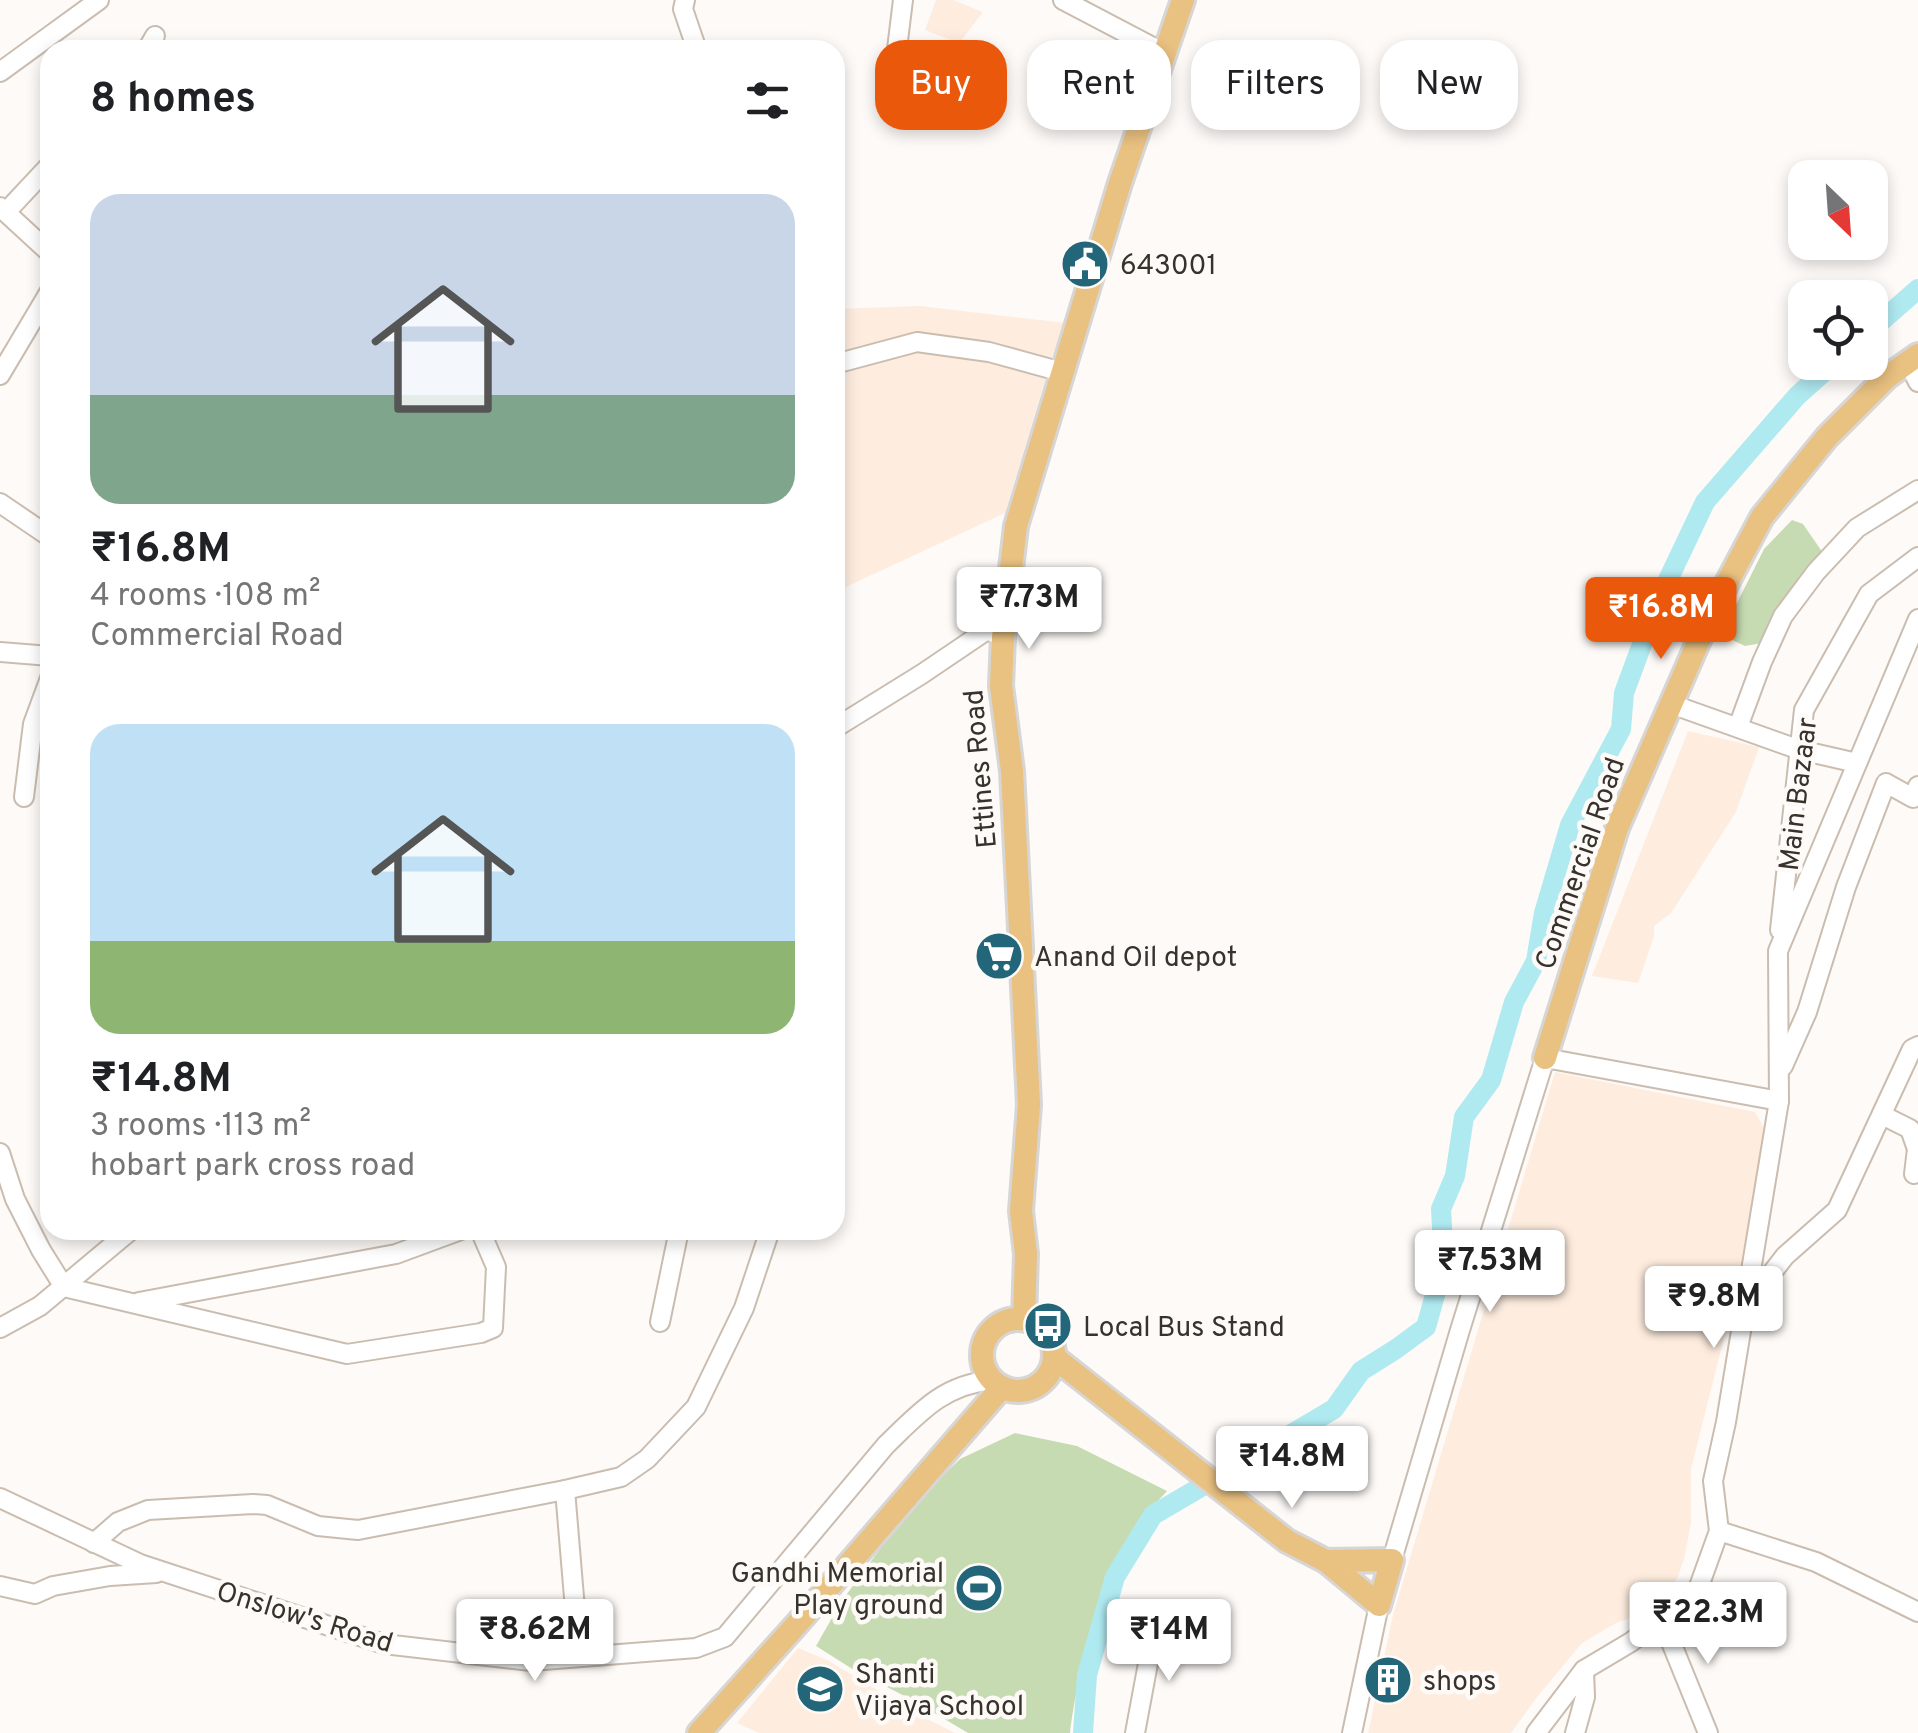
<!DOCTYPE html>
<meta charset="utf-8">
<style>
body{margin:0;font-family:Overpass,sans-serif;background:#f6f6f6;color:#202124;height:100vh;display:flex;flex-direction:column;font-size:38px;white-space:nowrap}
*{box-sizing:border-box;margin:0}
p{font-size:32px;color:#757577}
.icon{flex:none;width:55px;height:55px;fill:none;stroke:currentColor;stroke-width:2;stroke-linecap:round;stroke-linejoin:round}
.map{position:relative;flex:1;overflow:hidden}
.drawer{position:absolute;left:40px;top:40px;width:805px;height:1200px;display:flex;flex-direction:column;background:#fff;border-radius:30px;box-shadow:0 5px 15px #0003}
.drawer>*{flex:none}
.guide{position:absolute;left:875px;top:40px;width:892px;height:90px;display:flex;gap:20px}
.needle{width:65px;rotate:155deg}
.fabs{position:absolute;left:1788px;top:160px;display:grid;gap:20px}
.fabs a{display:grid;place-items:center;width:100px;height:100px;border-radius:20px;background:#fff;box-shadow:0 5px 15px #0003;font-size:50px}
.price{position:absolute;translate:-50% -85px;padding:0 22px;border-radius:10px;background:#fff;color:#222;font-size:32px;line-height:65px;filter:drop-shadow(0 2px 5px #0008)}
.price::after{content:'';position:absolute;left:50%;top:60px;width:30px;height:22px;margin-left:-15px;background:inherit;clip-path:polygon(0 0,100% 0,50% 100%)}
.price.active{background:#ea580c;color:#fff}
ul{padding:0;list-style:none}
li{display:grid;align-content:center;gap:20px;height:530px;padding:0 50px}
li span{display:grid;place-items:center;height:310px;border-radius:30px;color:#555}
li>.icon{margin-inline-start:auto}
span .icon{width:180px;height:180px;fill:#fffc;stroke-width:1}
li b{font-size:42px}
h2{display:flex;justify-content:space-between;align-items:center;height:120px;padding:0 50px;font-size:42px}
.pill{padding:0 35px;border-radius:30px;background:#fff;box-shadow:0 5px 15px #0003;font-size:35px;line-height:90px}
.pill.active{background:#ea580c;color:#fff}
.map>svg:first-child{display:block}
</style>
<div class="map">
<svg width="1918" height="1733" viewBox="0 0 1918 1733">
<rect width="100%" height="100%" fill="#fdfaf7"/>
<g fill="#feeddf">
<path d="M936 0H953L983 12 959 43 925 30Z"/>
<path d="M920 306 1066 323 1054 351 1005 513 835 592V309Z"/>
<path d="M1688 731 1759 747 1736 812 1671 913 1654 926V936L1638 983 1592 976Z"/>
<path d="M1555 1072 1755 1112 1764 1128 1749 1224 1727 1326 1691 1469V1523L1684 1559 1677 1579 1661 1599 1643 1613 1616 1623 1582 1643 1537 1697 1511 1733H1368L1393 1615Z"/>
<path d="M798 1648 827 1660 923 1717 955 1733H759L737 1723Z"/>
</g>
<g fill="#c7dbb3">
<path d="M1792 520 1803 524 1823 553 1762 643 1745 646 1726 637 1734 609 1764 549Z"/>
<path d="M1015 1433 1077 1446 1167 1491C1157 1502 1145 1514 1136 1526 1103 1575 1077 1674 1070 1733H968L916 1702 854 1670 816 1646 841 1602 910 1508 960 1459Z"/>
</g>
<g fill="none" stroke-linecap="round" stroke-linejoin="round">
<g stroke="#b0eaf1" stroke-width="20">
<path d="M1870 331 1918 289"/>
<path d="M1083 1733 1087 1675 1115 1577 1153 1515 1334 1409 1361 1371 1396 1349 1426 1327 1444 1263 1441 1209 1455 1176 1464 1117 1491 1080 1514 1002 1536 961 1544 913 1570 825 1621 729 1624 693 1658 601 1705 502 1797 396 1835 362"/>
</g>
<g stroke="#cabdb0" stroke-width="22">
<g id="minor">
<path d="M685 0 683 9 697 50"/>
<path d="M903 0 896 57 965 74"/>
<path d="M1063 0 1166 54"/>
<path d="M147 50 155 36"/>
<path d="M0 72 99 0"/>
<path d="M0 207 50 253"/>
<path d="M6 212 50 165"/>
<path d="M1908 362 1918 382"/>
<path d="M835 364 917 342 989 352 1062 372"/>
<path d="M0 375 50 291"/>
<path d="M0 503 50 537"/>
<path d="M0 652 50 656"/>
<path d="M1671 704 1800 750 1857 763"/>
<path d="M1738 727 1762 662 1783 616 1816 572 1857 528 1918 490"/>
<path d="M835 728 922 674 987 630 1003 637"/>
<path d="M24 797 33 724 50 678"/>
<path d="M1780 930 1804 710 1869 594 1918 557"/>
<path d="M1783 1066 1807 1012 1846 887 1886 783 1913 798 1918 786"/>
<path d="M1779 1101 1778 951 1918 619"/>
<path d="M1882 1115 1910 1129 1917 1149 1914 1174"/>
<path d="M0 1153 15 1199 41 1250 64 1287 347 1354 481 1333 493 1328 496 1267 480 1230"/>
<path d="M139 1302 396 1254 461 1230"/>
<path d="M1748 1304 1785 1256 1837 1210 1912 1049 1918 1046"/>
<path d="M660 1322 679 1230"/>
<path d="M0 1328 40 1306 131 1230"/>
<path d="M565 1490 579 1657"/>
<path d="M0 1498 140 1564 384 1644 531 1661 696 1648 725 1637 886 1445C920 1412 943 1385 992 1380"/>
<path d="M1719 1531 1816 1562 1918 1612"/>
<path d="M94 1543 118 1522 148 1510 253 1504 267 1505 318 1526 358 1530 565 1490 621 1477 647 1459 696 1407 744 1308 770 1230"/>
<path d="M1392 1560 1460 1330 1545 1058 1779 1101 1726 1422 1713 1481 1719 1531 1697 1592 1631 1642 1584 1670 1536 1733"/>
<path d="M0 1586 35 1594 53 1586 110 1576 156 1573"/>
<path d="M1662 1620 1708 1733"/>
<path d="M1135 1733 1155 1626"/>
<path d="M1352 1733 1379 1605"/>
<path d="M1575 1733 1585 1697 1584 1670"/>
</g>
</g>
<g stroke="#d7d6d5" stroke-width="28">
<g id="major">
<path d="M1545 1058 1617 828 1710 615 1762 517 1827 437 1887 377 1918 355"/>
<path d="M1024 1319 1026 1254 1021 1211 1029 1105 1012 771 1001 686 1003 637 1016 526 1120 183 1183 0"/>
<circle cx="1018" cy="1355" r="36"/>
<path d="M1055 1358 1287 1541 1326 1561"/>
<path d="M1392 1560 1379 1605 1326 1561Z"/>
<path d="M699 1733 797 1624 1002 1387"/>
</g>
</g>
<use href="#minor" stroke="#fff" stroke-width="18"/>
<use href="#major" stroke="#e9c181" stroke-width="22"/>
</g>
<defs>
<g id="civic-disc" transform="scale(2.5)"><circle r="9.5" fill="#236679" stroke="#fdfaf7"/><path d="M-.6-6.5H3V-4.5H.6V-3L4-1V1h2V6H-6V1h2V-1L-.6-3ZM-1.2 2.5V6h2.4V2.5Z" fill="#fff"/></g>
<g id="supermarket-disc" transform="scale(2.5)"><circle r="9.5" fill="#236679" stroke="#fdfaf7"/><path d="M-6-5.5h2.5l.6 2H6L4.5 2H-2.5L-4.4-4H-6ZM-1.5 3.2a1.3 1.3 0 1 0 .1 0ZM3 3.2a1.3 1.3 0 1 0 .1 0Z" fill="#fff"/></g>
<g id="bus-disc" transform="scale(2.5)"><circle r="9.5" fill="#236679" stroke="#fdfaf7"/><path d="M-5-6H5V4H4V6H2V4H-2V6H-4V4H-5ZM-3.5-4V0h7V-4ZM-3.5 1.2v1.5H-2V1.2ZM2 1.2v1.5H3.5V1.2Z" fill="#fff"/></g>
<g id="stadium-disc" transform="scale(2.5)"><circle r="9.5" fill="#236679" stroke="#fdfaf7"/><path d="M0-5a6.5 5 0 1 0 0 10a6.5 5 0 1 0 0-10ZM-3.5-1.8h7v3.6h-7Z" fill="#fff"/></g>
<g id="building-disc" transform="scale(2.5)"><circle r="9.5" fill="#236679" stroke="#fdfaf7"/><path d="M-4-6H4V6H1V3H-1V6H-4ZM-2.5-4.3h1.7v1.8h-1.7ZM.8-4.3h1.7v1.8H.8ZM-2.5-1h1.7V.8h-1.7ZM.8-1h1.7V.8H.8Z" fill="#fff"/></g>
<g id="school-disc" transform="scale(2.5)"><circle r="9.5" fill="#236679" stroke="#fdfaf7"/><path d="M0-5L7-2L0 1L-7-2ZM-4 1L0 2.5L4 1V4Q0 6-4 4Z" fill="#fff"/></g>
</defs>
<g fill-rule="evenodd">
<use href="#civic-disc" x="1085" y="264"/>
<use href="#supermarket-disc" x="999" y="956"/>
<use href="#bus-disc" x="1048" y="1326"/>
<use href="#stadium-disc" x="979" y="1588"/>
<use href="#building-disc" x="1388" y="1680"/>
<use href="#school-disc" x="820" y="1689"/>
</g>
<g text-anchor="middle" stroke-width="9" stroke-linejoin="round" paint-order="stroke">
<g font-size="28" fill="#38322d" stroke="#fdfaf7" text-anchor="start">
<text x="1120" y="274">643001</text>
<text x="1034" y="966">Anand Oil depot</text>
<text x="1083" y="1336">Local Bus Stand</text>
<text x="944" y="1582" text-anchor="end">Gandhi Memorial<tspan x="944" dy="32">Play ground</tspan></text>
<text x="855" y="1683">Shanti<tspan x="855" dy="32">Vijaya School</tspan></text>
<text x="1423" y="1690">shops</text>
</g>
<g font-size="28" fill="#38322d" stroke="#fdfaf7">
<text transform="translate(979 769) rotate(-95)" y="10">Ettines Road</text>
<text transform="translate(1797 794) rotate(-83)" y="10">Main Bazaar</text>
<text transform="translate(1579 863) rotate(-71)" y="10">Commercial Road</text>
<text transform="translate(305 1616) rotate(17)" y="10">Onslow's Road</text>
</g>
</g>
</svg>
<div class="fabs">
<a><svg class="needle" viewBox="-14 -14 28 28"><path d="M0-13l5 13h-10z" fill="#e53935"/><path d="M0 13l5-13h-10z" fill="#757577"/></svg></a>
<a><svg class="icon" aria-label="locate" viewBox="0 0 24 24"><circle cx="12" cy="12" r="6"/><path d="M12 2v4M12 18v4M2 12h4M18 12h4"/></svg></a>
</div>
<b class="price" style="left:1029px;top:652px">₹7.73M</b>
<b class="price active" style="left:1661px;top:662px">₹16.8M</b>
<b class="price" style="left:1490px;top:1315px">₹7.53M</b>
<b class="price" style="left:1714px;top:1351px">₹9.8M</b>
<b class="price" style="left:1292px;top:1511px">₹14.8M</b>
<b class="price" style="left:1708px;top:1667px">₹22.3M</b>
<b class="price" style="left:535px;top:1684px">₹8.62M</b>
<b class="price" style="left:1169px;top:1684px">₹14M</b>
<div class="guide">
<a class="pill active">Buy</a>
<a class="pill">Rent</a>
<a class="pill">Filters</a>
<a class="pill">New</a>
</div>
<section class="drawer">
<h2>8 homes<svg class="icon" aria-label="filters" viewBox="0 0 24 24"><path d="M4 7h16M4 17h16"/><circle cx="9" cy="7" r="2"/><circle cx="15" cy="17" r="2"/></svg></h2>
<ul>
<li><span style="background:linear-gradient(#c9d6e8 65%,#7fa58c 0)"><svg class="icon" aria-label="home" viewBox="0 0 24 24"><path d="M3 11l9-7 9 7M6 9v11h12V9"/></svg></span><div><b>₹16.8M</b><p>4 rooms · 108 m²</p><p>Commercial Road</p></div></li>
<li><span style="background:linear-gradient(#bfe0f5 70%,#8fb573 0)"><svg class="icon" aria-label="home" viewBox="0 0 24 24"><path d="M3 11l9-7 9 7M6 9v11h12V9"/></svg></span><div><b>₹14.8M</b><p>3 rooms · 113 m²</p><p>hobart park cross road</p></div></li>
</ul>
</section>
</div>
